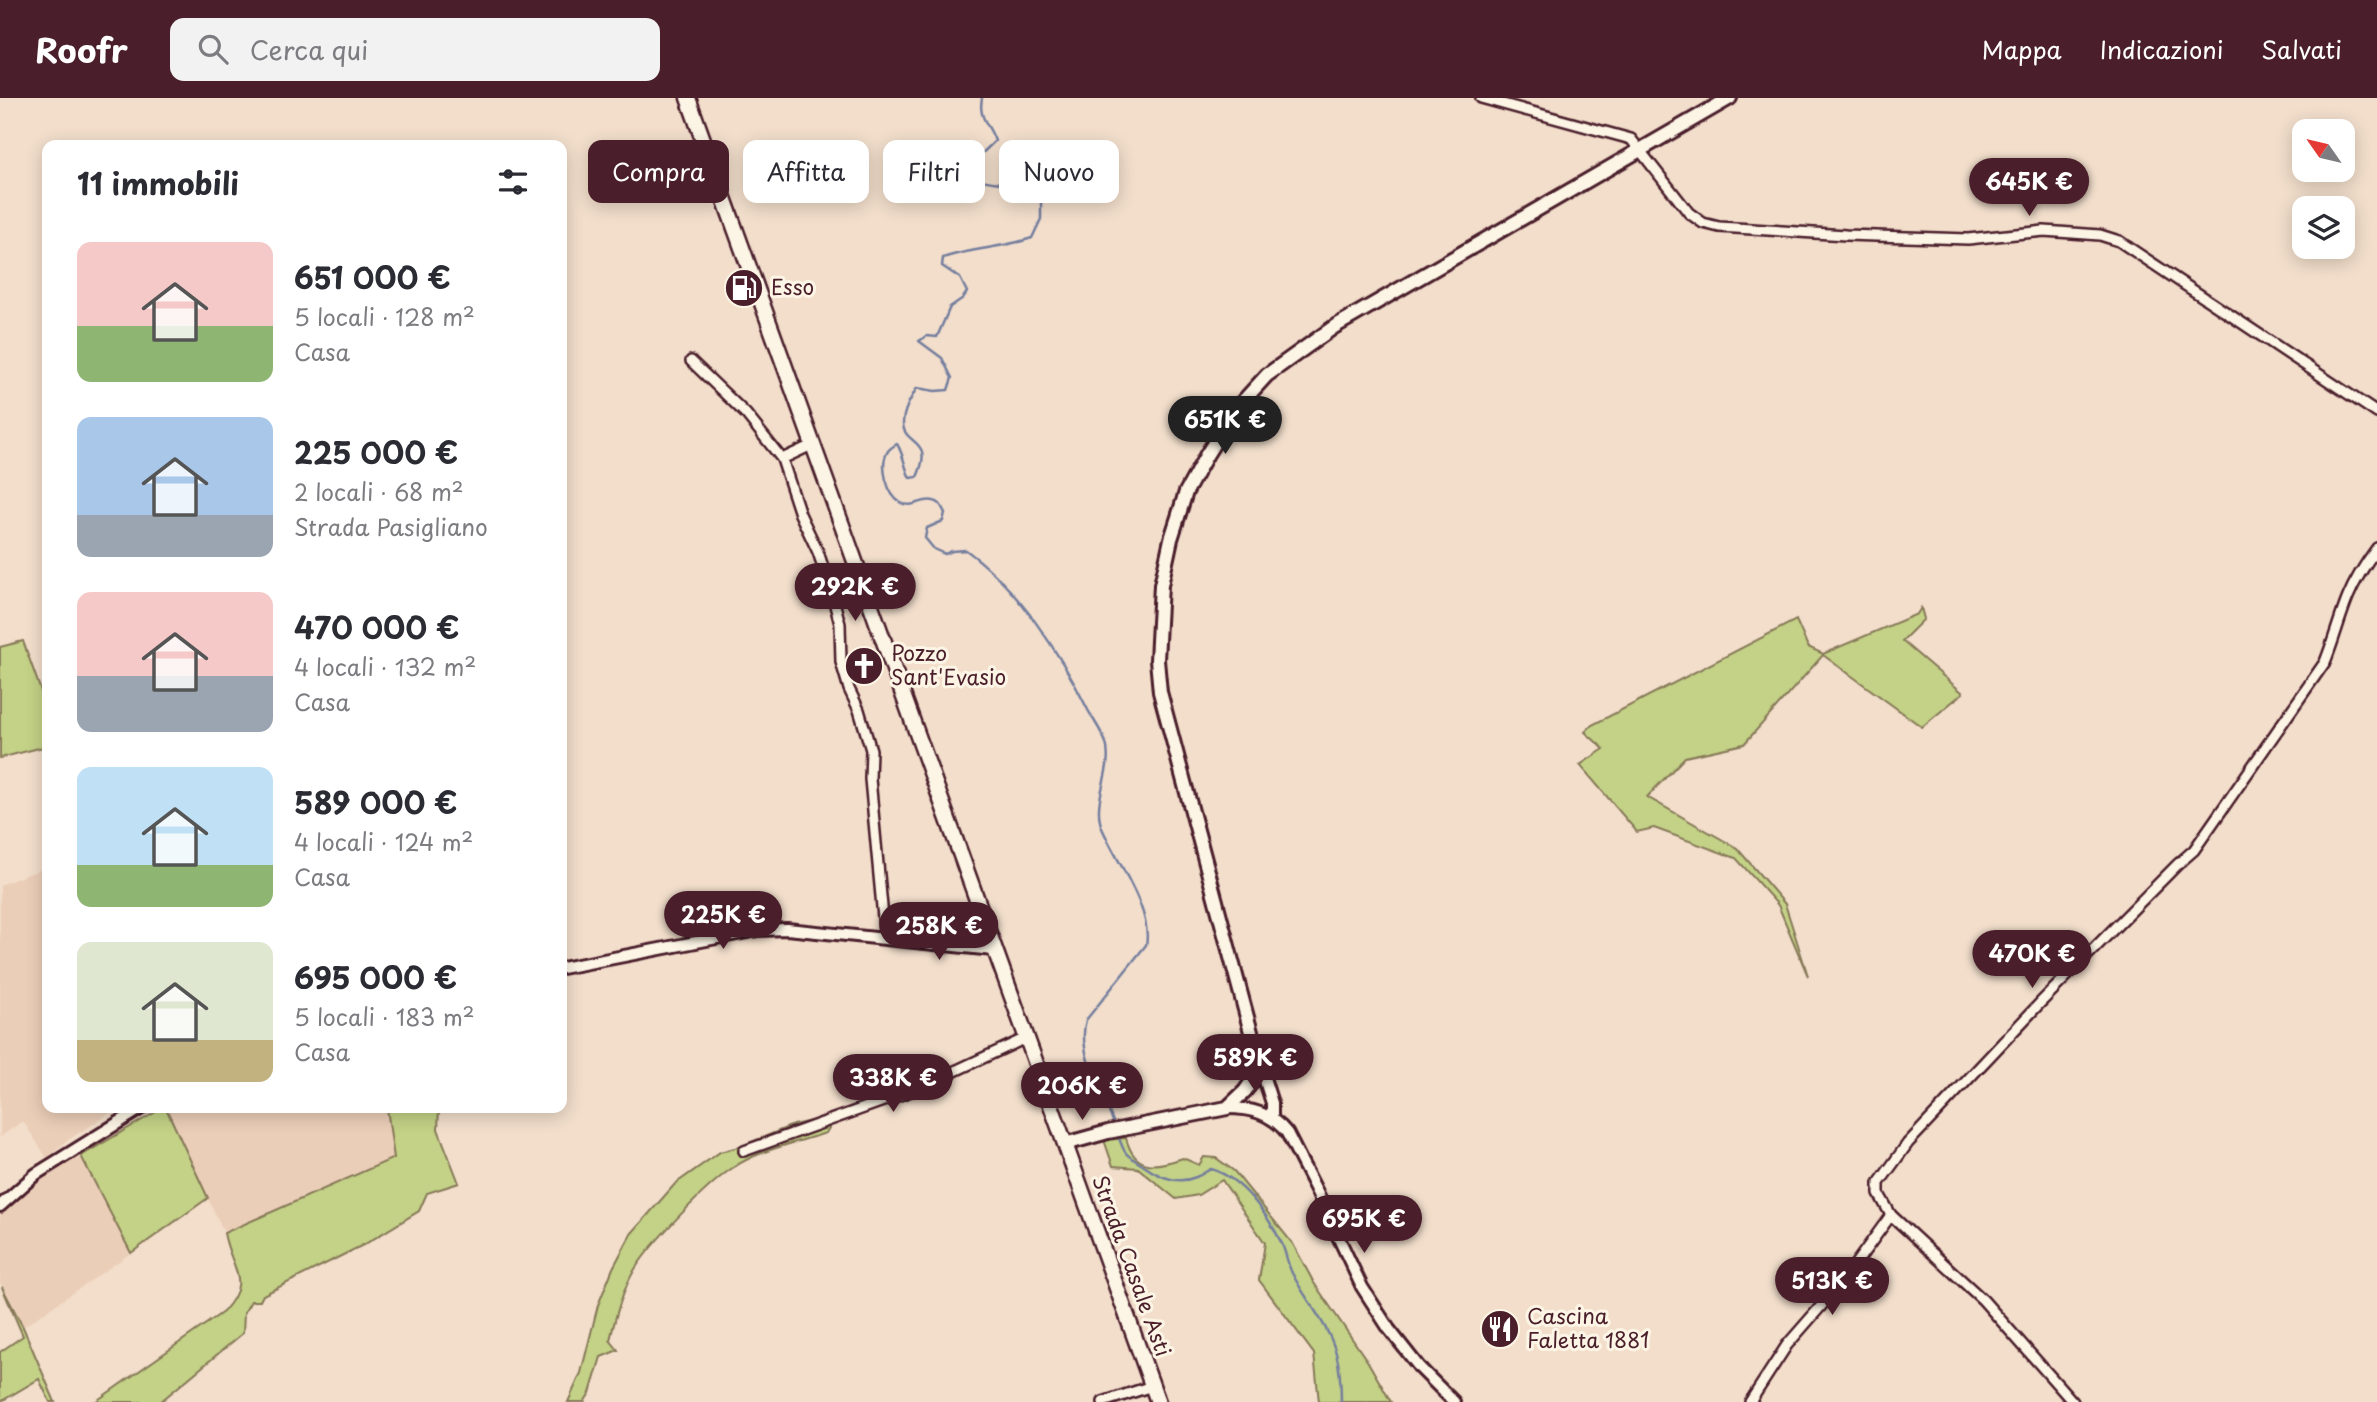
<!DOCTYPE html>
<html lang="it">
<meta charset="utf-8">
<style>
body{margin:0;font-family:"Playpen Sans",sans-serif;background:#f2f2f3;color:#2b2b33;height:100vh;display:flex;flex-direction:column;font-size:26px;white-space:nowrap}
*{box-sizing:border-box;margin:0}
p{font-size:23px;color:#7c7c81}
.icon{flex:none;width:38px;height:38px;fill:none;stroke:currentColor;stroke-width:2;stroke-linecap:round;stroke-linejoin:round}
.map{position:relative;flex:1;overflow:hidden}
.details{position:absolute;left:42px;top:42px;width:525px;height:973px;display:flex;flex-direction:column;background:#fff;border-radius:14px;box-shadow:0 4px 18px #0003}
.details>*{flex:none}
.hud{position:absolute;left:588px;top:42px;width:665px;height:63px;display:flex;gap:14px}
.needle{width:46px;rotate:304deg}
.fabs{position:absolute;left:2292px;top:21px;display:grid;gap:14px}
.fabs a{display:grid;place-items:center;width:63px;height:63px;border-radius:14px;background:#fff;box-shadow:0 4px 18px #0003;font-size:35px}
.price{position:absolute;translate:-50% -60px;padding:0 16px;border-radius:24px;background:#4a1f2b;color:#fff;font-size:23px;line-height:46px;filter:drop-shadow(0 2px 4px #0008)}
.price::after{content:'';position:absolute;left:50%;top:42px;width:21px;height:16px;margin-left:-10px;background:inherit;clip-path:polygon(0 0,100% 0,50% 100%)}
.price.current{background:#222;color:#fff}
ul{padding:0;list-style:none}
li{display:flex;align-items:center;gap:21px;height:175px;padding:0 35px}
li span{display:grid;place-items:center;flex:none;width:196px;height:140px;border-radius:14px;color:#555}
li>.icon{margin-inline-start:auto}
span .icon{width:84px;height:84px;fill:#fffc;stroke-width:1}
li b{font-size:30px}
h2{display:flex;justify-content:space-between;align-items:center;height:84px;padding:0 35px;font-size:30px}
.tag{padding:0 24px;border-radius:14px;background:#fff;box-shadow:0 4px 18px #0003;font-size:24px;line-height:63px}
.tag.current{background:#4a1f2b;color:#fff}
header{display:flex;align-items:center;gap:42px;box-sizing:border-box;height:98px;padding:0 35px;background:#4a1f2b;color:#fff}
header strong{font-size:33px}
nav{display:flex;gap:38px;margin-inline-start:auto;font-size:24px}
.search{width:490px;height:63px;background:#f2f2f3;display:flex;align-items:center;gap:18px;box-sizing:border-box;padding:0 24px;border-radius:14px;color:#7c7c81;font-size:26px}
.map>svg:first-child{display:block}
</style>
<header>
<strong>Roofr</strong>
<div class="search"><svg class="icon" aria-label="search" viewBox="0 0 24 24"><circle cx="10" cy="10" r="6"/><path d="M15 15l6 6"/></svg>Cerca qui</div>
<nav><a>Mappa</a><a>Indicazioni</a><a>Salvati</a></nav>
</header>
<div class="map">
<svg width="2377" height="1304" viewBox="0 0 2377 1304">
<rect width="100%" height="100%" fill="#f2decb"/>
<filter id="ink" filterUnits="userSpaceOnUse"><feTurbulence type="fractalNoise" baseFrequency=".0143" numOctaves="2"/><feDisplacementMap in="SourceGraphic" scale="14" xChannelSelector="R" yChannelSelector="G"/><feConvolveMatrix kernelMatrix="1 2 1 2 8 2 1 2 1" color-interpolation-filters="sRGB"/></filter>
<g filter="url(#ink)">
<g fill="#ebceb8">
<path d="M47 769V1010H118L68 1042 47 1060 23 1023 0 1039V787Z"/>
<path d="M166 1010H387L394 1060 224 1135Z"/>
<path d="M81 1058 131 1155 23 1229 0 1185V1115L17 1097 41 1079Z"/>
</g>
<g fill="#c3d286" stroke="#867858" stroke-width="2">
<path d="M1921 510 1924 521 1902 543 1963 595 1922 629 1823 557 1744 646 1685 659 1647 699 1737 750 1785 806 1808 878 1778 807 1736 760 1654 730 1637 734 1580 667 1604 651 1585 634 1592 627 1796 522 1808 549 1823 556 1917 516Z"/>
<path d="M23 543 47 610V648L0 660V549Z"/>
<path d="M159 1010H166L208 1100 131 1155 81 1058 154 1015Z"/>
<path d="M387 1010H439L438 1031 459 1085 427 1095 419 1113 365 1146 263 1197 260 1203H251L244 1215 243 1235 160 1304H95L223 1214C253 1182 231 1172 224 1135L394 1060Z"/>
<path d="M829 1019V1030L826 1035C795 1045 758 1052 731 1071 704 1090 653 1143 635 1171 622 1193 616 1217 610 1242L618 1252 601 1259 590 1295 584 1304H568L581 1275 598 1207 613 1170 631 1136 675 1086 720 1054 742 1048 793 1027Z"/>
<path d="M1126 1040C1135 1074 1156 1069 1183 1060L1199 1067 1204 1059 1216 1060 1234 1073 1293 1146 1314 1185 1368 1264 1391 1304H1319L1314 1256 1259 1182 1265 1145 1222 1082 1198 1097 1176 1101 1138 1070 1113 1068 1104 1042Z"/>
<path d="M2 1189 23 1229 55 1304H50L39 1281 0 1304V1254L23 1238Z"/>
</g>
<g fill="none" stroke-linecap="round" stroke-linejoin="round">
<g stroke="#757e9e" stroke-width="2.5">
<path d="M982 0C978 21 989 25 995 43L973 64 969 75C982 87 1002 82 1016 89 1025 93 1033 99 1041 103V121L1032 140C1003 150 971 150 943 160L942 168 960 180 967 194 963 200 950 209 937 239 927 238 919 243 942 260 952 280 948 292 935 293 917 290C911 300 903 313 903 326 904 348 935 339 917 379L910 380C904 368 904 357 897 346 894 348 890 350 888 353 879 367 887 397 901 405 913 411 922 400 934 403 941 404 942 410 945 415L943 423 927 430 925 440 934 451 945 456 952 453 966 452C1018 490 1060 555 1088 612 1094 623 1102 634 1106 645 1114 673 1091 702 1102 730 1116 763 1153 812 1146 847L1086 922C1076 955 1104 997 1115 1029"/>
<path d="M1117 1035C1126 1059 1124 1055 1144 1068 1159 1079 1177 1087 1196 1079 1202 1077 1206 1073 1211 1071 1242 1080 1267 1116 1281 1144 1286 1154 1287 1165 1292 1175 1305 1201 1328 1226 1336 1255 1340 1270 1341 1288 1341 1304"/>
</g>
<g stroke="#4a1f2b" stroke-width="14">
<g id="minor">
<path d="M1481 0 1631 41 1689 115 1703 125 1719 129 1846 137 1968 141 2044 133 2100 137 2119 143 2377 315"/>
<path d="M691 263 746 316 782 361 800 416 818 454 832 496 840 526 841 564 849 591 859 612 871 652 870 681 885 841"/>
<path d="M782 361 814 346"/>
<path d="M744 1053 914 992 1026 940"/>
<path d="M1103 1304 1152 1288"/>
<path d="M1750 1304 1787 1247 1843 1183 1891 1117"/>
<path d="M2073 1304 1983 1202 1891 1117 1879 1096V1085L1908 1045 2041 904 2178 766 2194 752 2325 564C2334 542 2339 521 2348 499 2355 482 2366 465 2377 450"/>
</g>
</g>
<g stroke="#4a1f2b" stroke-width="16">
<g id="tertiary">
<path d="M562 870 758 832 787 831 994 852"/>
<path d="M1259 964 1272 1005V1021"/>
<path d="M1227 1010C1251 1010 1271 1015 1287 1035L1315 1090 1362 1189 1389 1231 1419 1269 1454 1304"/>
<path d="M0 1108 36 1076 142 1010"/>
</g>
</g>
<g stroke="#4a1f2b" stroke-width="18">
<path id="secondary" d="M1065 1046 1108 1034 1227 1010 1245 993 1255 979 1259 964 1160 594 1157 562 1161 487 1171 441 1186 394 1207 356 1235 312 1267 277 1334 229 1730 0"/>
</g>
<g stroke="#4a1f2b" stroke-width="19">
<path id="primary" d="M688 0 1158 1304"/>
</g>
<use href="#minor" stroke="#fcf5e5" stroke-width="9"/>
<use href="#tertiary" stroke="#fcf5e5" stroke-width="10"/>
<use href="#secondary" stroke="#fcf5e5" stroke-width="12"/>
<use href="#primary" stroke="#fcf5e5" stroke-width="14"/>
</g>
</g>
<defs>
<g id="fuel-disc" transform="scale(2.0125)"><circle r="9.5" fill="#4a1f2b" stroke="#fcf5e5"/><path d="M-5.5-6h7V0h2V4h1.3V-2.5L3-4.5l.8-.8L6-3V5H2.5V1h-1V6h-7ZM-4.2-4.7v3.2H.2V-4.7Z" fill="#fff"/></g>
<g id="church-disc" transform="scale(2.0125)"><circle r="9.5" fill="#4a1f2b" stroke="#fcf5e5"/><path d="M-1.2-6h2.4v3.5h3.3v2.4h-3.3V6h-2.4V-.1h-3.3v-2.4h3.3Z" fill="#fff"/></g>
<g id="restaurant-disc" transform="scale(2.0125)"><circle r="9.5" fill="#4a1f2b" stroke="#fcf5e5"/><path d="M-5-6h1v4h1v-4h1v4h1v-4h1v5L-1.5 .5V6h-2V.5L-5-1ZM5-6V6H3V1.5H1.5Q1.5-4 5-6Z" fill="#fff"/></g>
</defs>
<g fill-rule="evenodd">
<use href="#fuel-disc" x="744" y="190"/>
<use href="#church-disc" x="864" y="568"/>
<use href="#restaurant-disc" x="1500" y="1231"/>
</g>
<g text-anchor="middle" stroke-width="6" stroke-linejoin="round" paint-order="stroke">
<g font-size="21" fill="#4a1f2b" stroke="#fcf5e5" text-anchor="start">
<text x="771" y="197">Esso</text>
<text x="891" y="563">Pozzo<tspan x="891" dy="24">Sant'Evasio</tspan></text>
<text x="1527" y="1226">Cascina<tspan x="1527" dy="24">Faletta 1881</tspan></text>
</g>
<g font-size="21" fill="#4a1f2b" stroke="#fcf5e5">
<text transform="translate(1131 1168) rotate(70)" y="7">Strada Casale Asti</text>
</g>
</g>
</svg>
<div class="fabs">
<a><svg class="needle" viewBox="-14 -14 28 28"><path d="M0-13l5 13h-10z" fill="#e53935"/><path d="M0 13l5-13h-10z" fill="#7c7c81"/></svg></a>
<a><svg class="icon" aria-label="layers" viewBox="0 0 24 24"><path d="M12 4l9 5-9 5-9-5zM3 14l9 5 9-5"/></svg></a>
</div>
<b class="price" style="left:2029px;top:120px">645K €</b>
<b class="price current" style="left:1225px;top:358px">651K €</b>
<b class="price" style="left:855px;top:525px">292K €</b>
<b class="price" style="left:723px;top:853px">225K €</b>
<b class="price" style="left:939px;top:864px">258K €</b>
<b class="price" style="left:2032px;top:892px">470K €</b>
<b class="price" style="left:1255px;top:996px">589K €</b>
<b class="price" style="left:893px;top:1016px">338K €</b>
<b class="price" style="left:1082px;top:1024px">206K €</b>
<b class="price" style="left:1364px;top:1157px">695K €</b>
<b class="price" style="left:1832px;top:1219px">513K €</b>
<div class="hud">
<a class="tag current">Compra</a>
<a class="tag">Affitta</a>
<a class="tag">Filtri</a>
<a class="tag">Nuovo</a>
</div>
<section class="details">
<h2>11 immobili<svg class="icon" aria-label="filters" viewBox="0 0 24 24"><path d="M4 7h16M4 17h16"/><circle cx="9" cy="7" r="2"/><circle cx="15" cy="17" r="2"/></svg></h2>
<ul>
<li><span style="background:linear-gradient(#f6c9c9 60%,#8fb573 0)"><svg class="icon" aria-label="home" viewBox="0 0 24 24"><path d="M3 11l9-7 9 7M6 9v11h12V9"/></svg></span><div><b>651 000 €</b><p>5 locali · 128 m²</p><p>Casa</p></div></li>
<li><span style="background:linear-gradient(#a9c7e8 70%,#9aa5b1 0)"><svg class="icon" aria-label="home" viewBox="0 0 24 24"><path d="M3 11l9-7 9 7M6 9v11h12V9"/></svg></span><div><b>225 000 €</b><p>2 locali · 68 m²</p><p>Strada Pasigliano</p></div></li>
<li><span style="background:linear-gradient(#f6c9c9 60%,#9aa5b1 0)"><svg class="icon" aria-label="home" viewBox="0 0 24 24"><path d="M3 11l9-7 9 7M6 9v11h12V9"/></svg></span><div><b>470 000 €</b><p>4 locali · 132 m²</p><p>Casa</p></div></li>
<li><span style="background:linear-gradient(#bfe0f5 70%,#8fb573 0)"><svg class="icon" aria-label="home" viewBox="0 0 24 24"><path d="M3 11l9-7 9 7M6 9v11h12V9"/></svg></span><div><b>589 000 €</b><p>4 locali · 124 m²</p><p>Casa</p></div></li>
<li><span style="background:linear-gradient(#dfe7d0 70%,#c2b280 0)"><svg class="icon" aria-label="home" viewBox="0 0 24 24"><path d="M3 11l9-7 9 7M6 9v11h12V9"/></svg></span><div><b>695 000 €</b><p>5 locali · 183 m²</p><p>Casa</p></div></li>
</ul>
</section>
</div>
